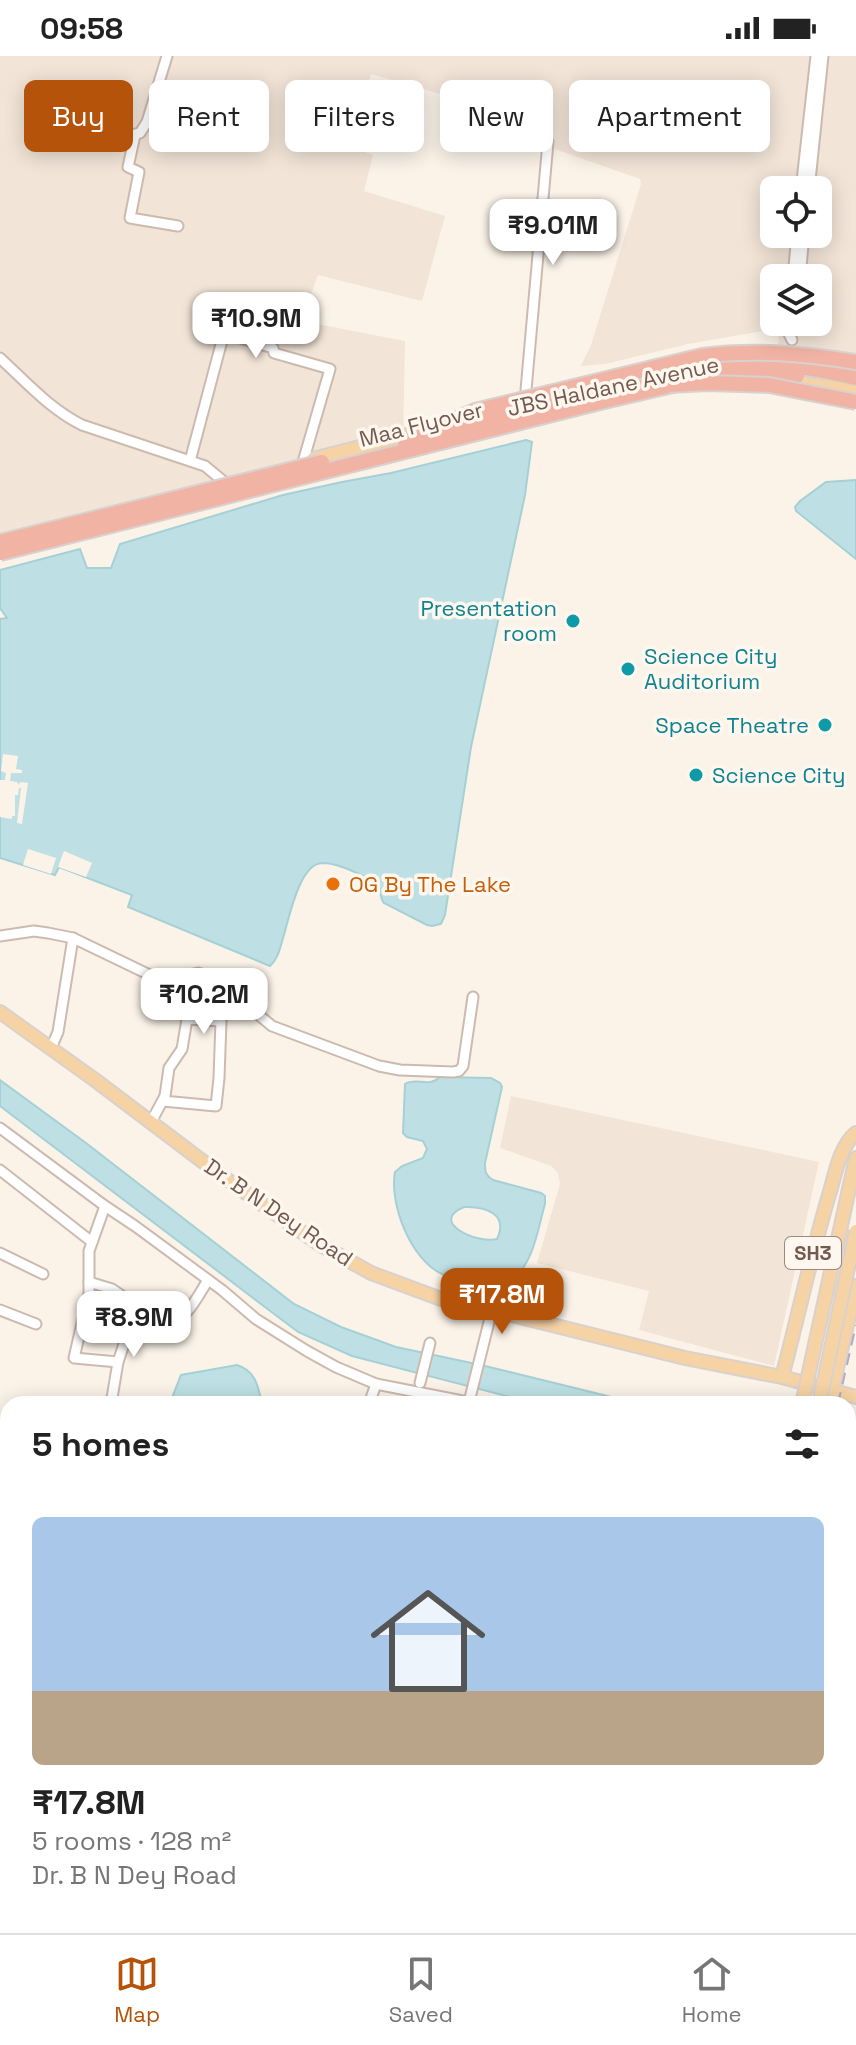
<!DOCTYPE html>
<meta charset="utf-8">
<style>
body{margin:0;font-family:"Space Grotesk",sans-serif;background:#f6f6f6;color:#222;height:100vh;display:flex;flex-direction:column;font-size:30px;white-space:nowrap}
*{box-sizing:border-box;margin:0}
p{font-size:26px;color:#767676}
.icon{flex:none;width:44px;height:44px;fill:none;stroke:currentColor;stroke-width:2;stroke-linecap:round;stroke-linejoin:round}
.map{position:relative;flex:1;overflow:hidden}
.sheet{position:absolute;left:0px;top:1340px;width:856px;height:538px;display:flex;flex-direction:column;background:#fff;border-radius:24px 24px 0 0;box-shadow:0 4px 20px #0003}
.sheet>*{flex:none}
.banner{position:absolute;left:24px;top:24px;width:808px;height:72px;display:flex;gap:16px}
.tools{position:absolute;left:760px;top:120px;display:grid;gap:16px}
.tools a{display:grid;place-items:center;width:72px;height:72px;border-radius:12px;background:#fff;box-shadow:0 4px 20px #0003;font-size:40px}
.price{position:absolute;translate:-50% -68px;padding:0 18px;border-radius:16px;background:#fff;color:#222;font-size:26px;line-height:52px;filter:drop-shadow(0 2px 4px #0008)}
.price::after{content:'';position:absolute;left:50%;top:48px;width:24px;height:18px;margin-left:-12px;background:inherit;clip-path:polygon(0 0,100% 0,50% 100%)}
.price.active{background:#b45309;color:#fff}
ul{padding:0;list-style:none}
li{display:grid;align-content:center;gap:16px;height:424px;padding:0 32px}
li span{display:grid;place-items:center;height:248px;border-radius:12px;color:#555}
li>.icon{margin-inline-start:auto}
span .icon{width:144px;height:144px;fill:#fffc;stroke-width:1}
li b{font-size:34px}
h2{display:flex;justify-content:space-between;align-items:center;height:96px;padding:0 32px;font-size:34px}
.tag{padding:0 28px;border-radius:12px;background:#fff;box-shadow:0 4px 20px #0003;font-size:28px;line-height:72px}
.tag.active{background:#b45309;color:#fff}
.status{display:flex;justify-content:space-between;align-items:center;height:56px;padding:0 40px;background:#fff;direction:ltr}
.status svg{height:22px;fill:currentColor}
.tab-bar{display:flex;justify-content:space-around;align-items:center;height:112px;border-top:2px solid #e0e0e0;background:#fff;font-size:22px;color:#767676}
.tab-bar a{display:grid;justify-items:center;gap:4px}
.tab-bar .active{color:#b45309}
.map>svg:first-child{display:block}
</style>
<div class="status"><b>09:58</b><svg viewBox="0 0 49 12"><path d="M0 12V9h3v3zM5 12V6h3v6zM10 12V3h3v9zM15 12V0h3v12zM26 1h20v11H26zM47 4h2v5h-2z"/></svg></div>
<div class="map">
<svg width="856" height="1877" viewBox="0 0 856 1877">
<rect width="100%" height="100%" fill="#fbf3e8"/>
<g fill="#f2e4d7" fill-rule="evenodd">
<path d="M0 0H856V305L778 297 779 272 688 288 605 308 581 310 591 289 641 128 640 123 484 68 479 65 466 91 446 83 447 40 371 18 348 90 373 99 364 135 445 160 422 245 318 219 301 265 405 285 403 385 0 486ZM774 134H818V178H774ZM774 222H818V266H774Z"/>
<path d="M511 1040 819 1106 774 1310 639 1274 649 1235 537 1207 560 1128 558 1117 551 1110 500 1092Z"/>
</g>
<g fill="#bee0e4" stroke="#a5d0d5" stroke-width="2" fill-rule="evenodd">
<path d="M526 384 532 386 525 439 471 691 445 859 441 868 432 870 427 869 384 847C378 840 383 832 376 826 360 819 340 807 322 807 299 808 289 863 283 882 280 892 278 903 270 910L128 851 132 839 59 811 55 819 0 802V563L7 562 0 552V514L80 493 87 512H111L120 488 283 439 342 426 391 417Z"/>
<path d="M856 424V503L796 455 795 451 800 445 826 426Z"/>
<path d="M440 1021 491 1022 500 1027 502 1031 485 1107C485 1115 485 1119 493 1124L541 1137 545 1140V1148C538 1172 534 1205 514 1222 503 1232 492 1229 479 1227 467 1224 453 1223 442 1218 411 1204 389 1148 395 1116L402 1110 423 1102 427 1093 423 1085 407 1081 403 1077 405 1028C416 1021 429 1032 440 1021ZM464 1151C485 1150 509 1158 497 1183 477 1188 428 1166 464 1151Z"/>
<path d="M0 1024 86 1087 294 1248 341 1271 396 1291 481 1309 640 1348H537L352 1300 298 1276 0 1050Z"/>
<path d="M237 1309C256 1315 258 1330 262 1348H179L178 1343 172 1342 181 1319Z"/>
</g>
<g fill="#fbf3e8">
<path d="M3 698 18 700 16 713 22 714V717H11L10 725 17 726 19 729 20 726 28 727 22 768 17 767 21 732H19L18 739H15V760H12V763L0 761V724H5L6 717 1 715Z"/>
<path d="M28 793 56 802 51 818 23 809Z"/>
<path d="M64 795 92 807 86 821 58 811Z"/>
</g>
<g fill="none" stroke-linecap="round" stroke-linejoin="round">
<path stroke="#d9ccc2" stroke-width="9" stroke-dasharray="9 4.5" stroke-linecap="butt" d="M848 1634 856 1638"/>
<g stroke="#cdbaaf" stroke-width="13">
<g id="minor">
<path d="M37 62 131 79 140 77 147 66 167 0"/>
<path d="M135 79 128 111 139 116 130 162 178 170"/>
<path d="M801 134 816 0"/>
<path d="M809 134 823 0"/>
<path d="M793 222 797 178"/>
<path d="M800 222 804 178"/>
<path d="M789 266 788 276 792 284"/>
<path d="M0 302C26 326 50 353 82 369L205 410 223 425 225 434"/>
<path d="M526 334 548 86"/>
<path d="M190 405 224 277 273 292 274 297 330 313 303 406"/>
<path d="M0 880 34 875 48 877 73 882 154 921 167 924 198 917 215 923 272 970 379 1010 400 1014 453 1016 459 1015 463 1010 473 941"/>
<path d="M51 992 58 976 73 882"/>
<path d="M151 1066 165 1040 169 1012 182 993 187 963 221 965 219 1022 216 1050 163 1045"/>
<path d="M0 1072 105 1150 135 1170 222 1234 256 1263 307 1295 336 1311 376 1328 478 1348"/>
<path d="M0 1114 92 1186"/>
<path d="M105 1150 89 1195V1237L74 1302 118 1306 111 1348"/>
<path d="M0 1197 43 1218"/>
<path d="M89 1226 112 1233 131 1246 132 1264 118 1306"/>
<path d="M0 1254 36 1268"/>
<path d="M132 1264C180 1275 185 1262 208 1224"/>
<path d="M420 1327 430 1287"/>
<path d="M469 1346 492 1254"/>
<path d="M369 1348 376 1328"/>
<path d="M0 1374 8 1376"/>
<path d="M848 1438 856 1440"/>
<path d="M0 1445 8 1448"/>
<path d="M0 1601 7 1560"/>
<path d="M0 1779 8 1781"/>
<path d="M848 1799 856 1802"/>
<path d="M848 1859 856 1861"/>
<path d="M0 1867H8"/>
<path d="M87 1870 121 1877"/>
<path d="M755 1870 780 1877"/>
<path d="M212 1877 214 1870"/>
<path d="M616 1877 618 1870"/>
<path d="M654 1877 656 1870"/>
<path d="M710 1877 711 1870"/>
<path d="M803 1877 805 1870"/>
</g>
</g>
<g stroke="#d8d1cd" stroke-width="16">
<g id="major">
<path d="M784 325 831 331 856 336"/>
<path d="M313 403 415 377"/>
<path d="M0 956 95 1024 222 1120 286 1165 319 1188 371 1217 441 1243 492 1254 685 1302 782 1321 856 1341"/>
<path d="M849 1133 856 1102"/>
<path d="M782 1321C798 1261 811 1199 829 1139 835 1120 839 1091 856 1077"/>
<path d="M832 1334 856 1230"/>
<path d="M680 1877 681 1870"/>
<path d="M695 1877 696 1870"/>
</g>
</g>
<g stroke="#d8d1cd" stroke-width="18">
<g id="highway">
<path d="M706 322 766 317 797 320"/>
<path d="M600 336C650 323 700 309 752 307 787 307 822 314 856 322"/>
<path d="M600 346 681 327"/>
</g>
</g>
<use href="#minor" stroke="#fff" stroke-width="9"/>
<use href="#major" stroke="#f5d3a5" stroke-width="12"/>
<use href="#highway" stroke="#f1b3a4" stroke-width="14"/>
<g stroke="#b5a7c5" stroke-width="2" stroke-dasharray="12 8" stroke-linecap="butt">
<path d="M838 1348 856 1269"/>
<path d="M708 1877 709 1870"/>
</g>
<g stroke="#d8d1cd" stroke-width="16" stroke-linecap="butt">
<g id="major-bridge">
<path d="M802 1348 849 1133"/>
<path d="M819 1348 856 1175"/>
</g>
</g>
<g stroke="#d8d1cd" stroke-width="18" stroke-linecap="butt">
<g id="highway-bridge">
<path d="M669 329 707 327 769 329 856 346"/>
<path d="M427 380 600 336"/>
<path d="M405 386 475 355 702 300C754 293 805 298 856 306"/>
<path d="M0 486 322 406"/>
<path d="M0 497 600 346"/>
</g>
</g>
<use href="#major-bridge" stroke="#f5d3a5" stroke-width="12"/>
<use href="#highway-bridge" stroke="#f1b3a4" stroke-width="14"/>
</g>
<g fill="#0f9aa8" stroke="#fef7ef" stroke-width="3">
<circle cx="573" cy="565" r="8"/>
<circle cx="628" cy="613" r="8"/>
<circle cx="825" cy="669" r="8"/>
<circle cx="696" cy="719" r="8"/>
</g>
<circle fill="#e8710a" stroke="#fef7ef" stroke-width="3" cx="333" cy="828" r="8"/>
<g text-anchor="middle" stroke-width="7" stroke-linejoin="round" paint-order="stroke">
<rect fill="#fef7ef" stroke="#9d887e" stroke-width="2" x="785" y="1181" width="56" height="32" rx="6"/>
<g font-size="20" font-weight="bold" fill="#74594e">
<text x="813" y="1204">SH3</text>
</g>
<g font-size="22" fill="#74594e" stroke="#fef7ef">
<text transform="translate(613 330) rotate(-12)" y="8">JBS Haldane Avenue</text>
<text transform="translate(421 368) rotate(-14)" y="8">Maa Flyover</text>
<text transform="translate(279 1156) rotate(34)" y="8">Dr. B N Dey Road</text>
</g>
<g font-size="22" fill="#0d838f" stroke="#fef7ef" text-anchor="end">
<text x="557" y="560">Presentation<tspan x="557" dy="25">room</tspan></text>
<text x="644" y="608" text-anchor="start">Science City<tspan x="644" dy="25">Auditorium</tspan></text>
<text x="809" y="677">Space Theatre</text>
<text x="712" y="727" text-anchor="start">Science City</text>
</g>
<g font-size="22" fill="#c56008" stroke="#fef7ef" text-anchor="start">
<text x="349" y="836">OG By The Lake</text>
</g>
</g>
</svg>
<div class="tools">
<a><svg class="icon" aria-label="locate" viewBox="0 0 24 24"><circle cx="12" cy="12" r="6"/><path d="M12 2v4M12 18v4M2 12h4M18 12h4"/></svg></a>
<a><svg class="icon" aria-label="layers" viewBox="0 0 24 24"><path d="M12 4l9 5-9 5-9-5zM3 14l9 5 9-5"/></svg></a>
</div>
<b class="price" style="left:553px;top:211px">₹9.01M</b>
<b class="price" style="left:256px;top:304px">₹10.9M</b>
<b class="price" style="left:204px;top:980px">₹10.2M</b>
<b class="price active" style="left:502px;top:1280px">₹17.8M</b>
<b class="price" style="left:134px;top:1303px">₹8.9M</b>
<div class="banner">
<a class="tag active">Buy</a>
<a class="tag">Rent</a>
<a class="tag">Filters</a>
<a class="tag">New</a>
<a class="tag">Apartment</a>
</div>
<section class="sheet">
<h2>5 homes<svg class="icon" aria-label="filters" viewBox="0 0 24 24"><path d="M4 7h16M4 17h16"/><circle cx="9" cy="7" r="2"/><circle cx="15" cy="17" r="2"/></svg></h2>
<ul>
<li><span style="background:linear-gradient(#a9c7e8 70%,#b9a48a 0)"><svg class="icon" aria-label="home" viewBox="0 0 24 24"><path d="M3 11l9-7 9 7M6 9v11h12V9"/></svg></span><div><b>₹17.8M</b><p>5 rooms · 128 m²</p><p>Dr. B N Dey Road</p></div></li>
</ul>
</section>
</div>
<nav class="tab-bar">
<a class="active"><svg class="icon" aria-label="map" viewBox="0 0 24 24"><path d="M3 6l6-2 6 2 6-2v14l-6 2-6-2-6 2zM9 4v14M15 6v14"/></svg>Map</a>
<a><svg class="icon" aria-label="saved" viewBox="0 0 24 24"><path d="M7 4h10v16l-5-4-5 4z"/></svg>Saved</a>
<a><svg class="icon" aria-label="home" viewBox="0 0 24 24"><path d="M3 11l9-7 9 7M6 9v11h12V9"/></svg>Home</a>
</nav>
